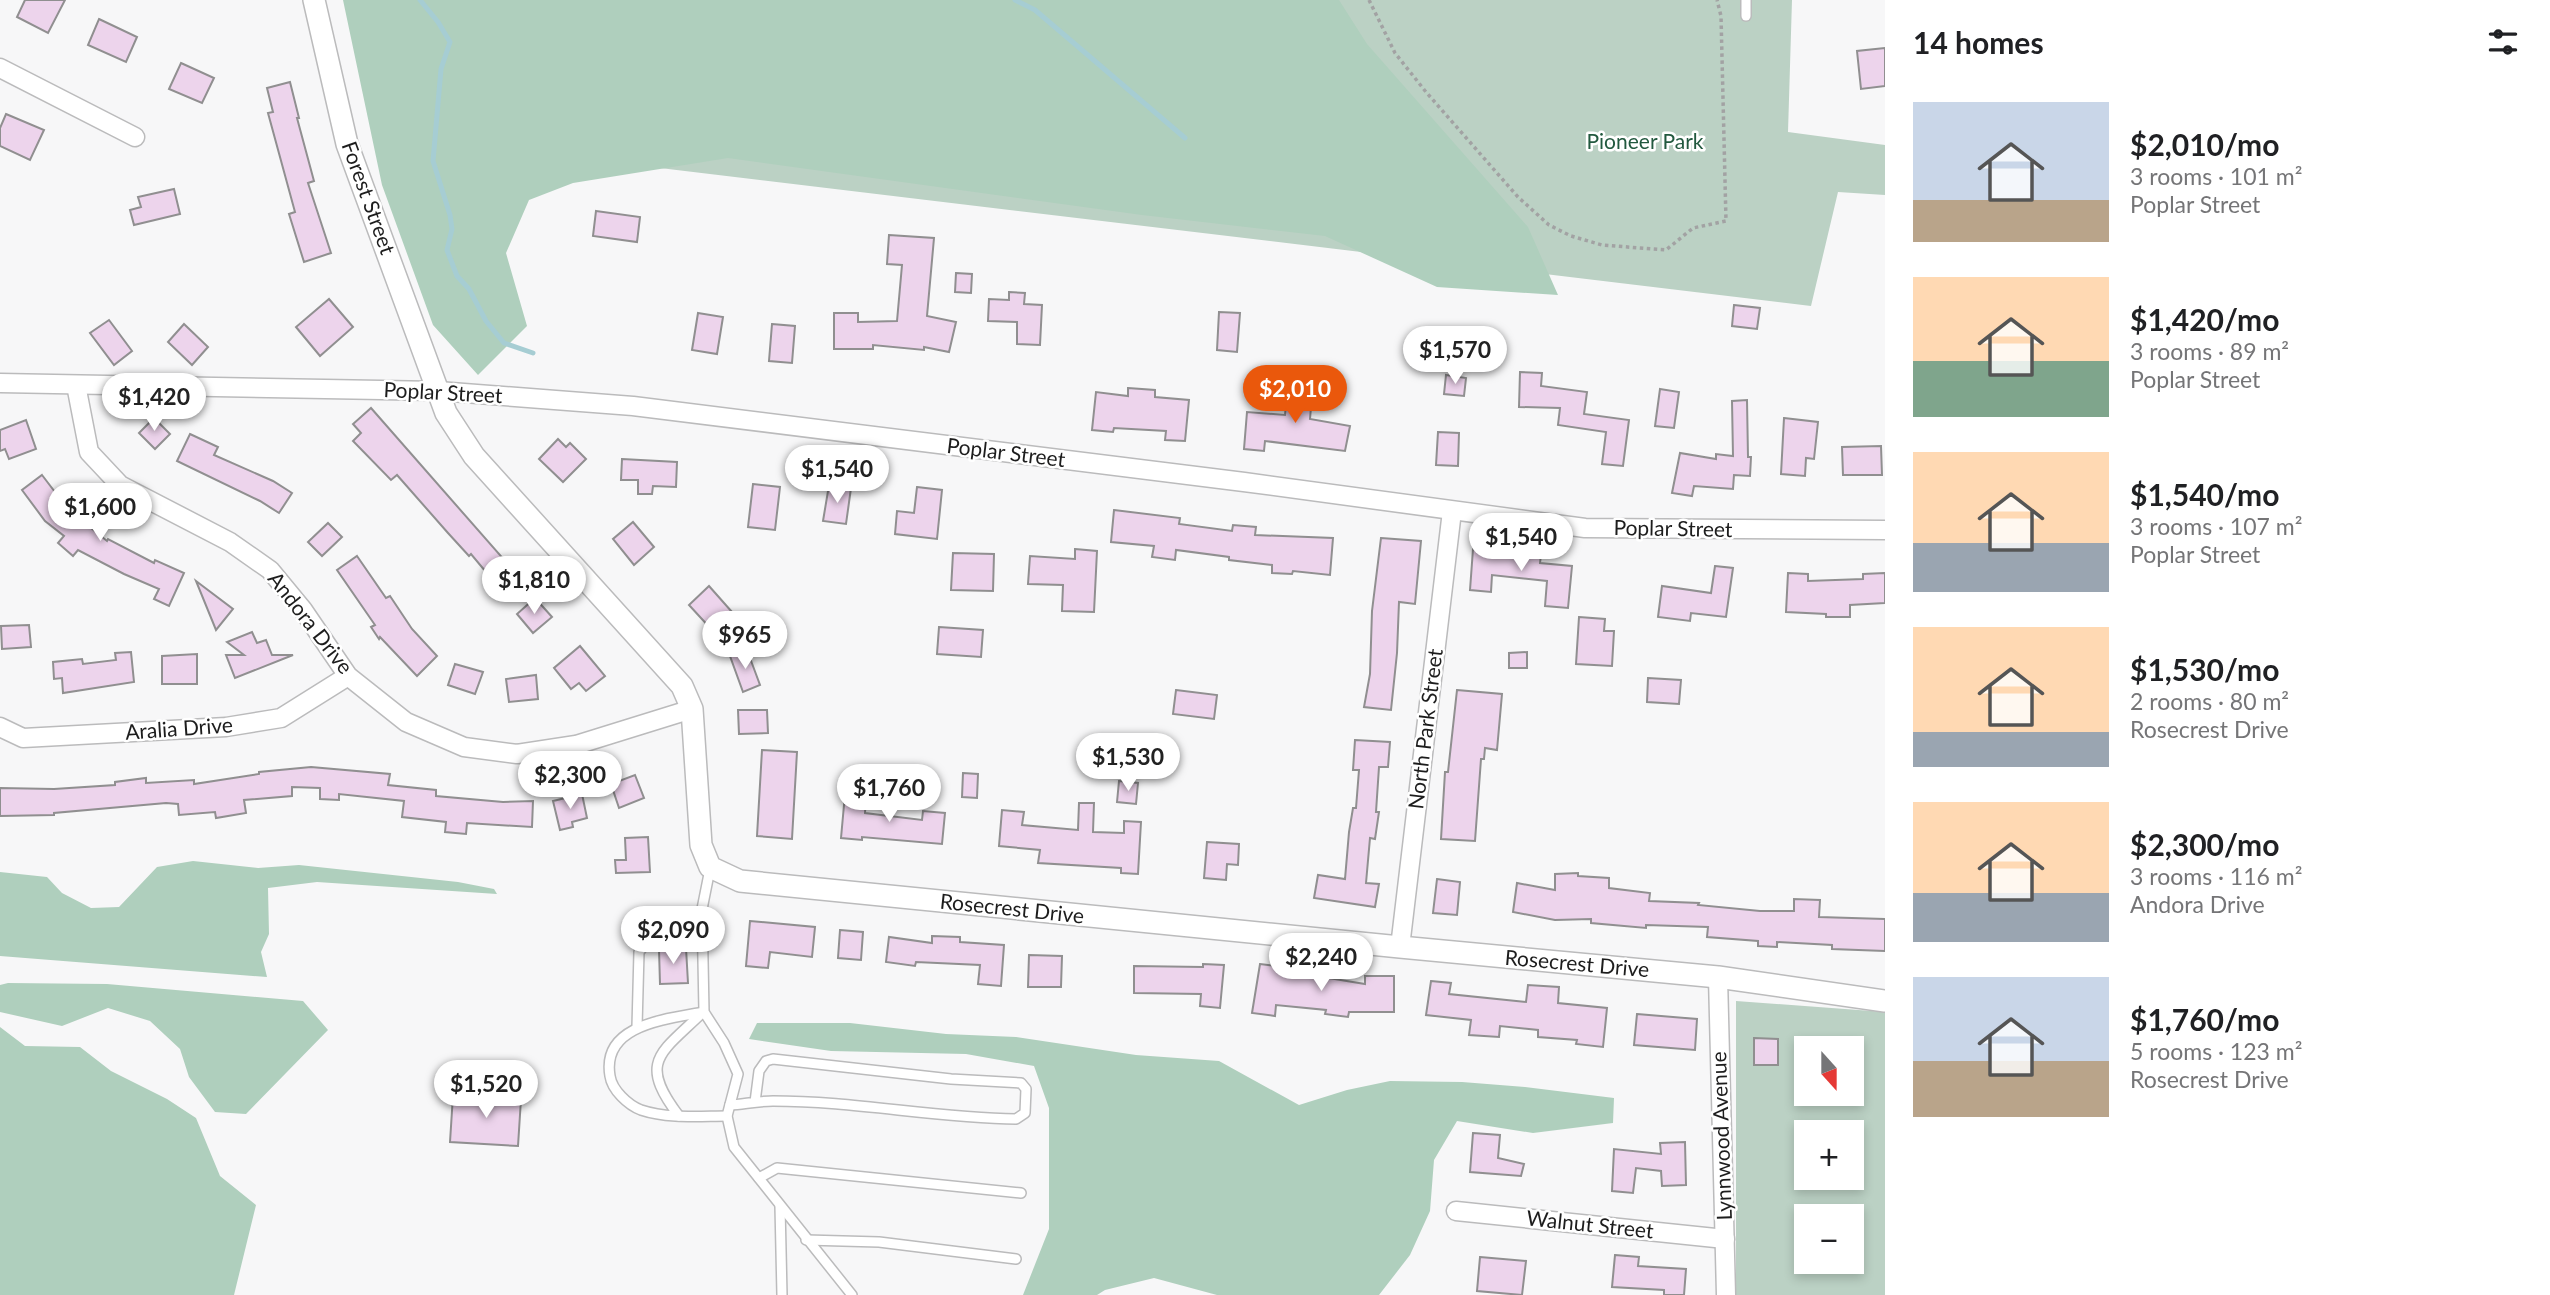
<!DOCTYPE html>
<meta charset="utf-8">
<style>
body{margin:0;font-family:Lato,sans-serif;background:#f6f6f6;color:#202124;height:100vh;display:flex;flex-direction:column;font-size:26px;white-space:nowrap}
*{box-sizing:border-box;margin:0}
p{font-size:23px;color:#757577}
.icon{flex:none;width:38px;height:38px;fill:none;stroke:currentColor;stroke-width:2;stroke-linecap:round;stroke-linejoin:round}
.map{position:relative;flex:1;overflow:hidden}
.drawer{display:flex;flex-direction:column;background:#fff;width:665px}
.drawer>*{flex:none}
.needle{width:46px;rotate:159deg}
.controls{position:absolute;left:1794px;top:1036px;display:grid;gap:14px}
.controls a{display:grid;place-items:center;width:70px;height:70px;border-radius:0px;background:#fff;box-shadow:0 4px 10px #0003;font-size:35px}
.price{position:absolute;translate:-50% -60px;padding:0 16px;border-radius:24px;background:#fff;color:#222;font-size:23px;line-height:46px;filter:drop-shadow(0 2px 4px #0008)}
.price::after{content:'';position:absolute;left:50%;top:42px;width:21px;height:16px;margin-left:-10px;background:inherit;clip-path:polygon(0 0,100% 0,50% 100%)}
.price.on{background:#ea580c;color:#fff}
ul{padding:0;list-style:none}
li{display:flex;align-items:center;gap:21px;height:175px;padding:0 28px}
li span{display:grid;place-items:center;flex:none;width:196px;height:140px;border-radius:0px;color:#555}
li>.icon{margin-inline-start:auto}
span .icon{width:84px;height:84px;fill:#fffc;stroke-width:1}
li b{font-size:30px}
h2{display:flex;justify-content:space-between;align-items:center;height:84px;padding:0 28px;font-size:30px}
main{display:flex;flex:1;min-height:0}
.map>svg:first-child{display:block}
</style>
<main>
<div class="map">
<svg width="1885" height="1295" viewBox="0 0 1885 1295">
<rect width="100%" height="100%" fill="#f7f7f8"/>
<g fill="#bbd1c4" fill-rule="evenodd">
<path d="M418 0H1792L1788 132 1885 145V195L1838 192 1811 306 427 140Z"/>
<path d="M1736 1001 1885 1012V1295H1736ZM1806 1048H1852V1094H1806ZM1806 1132H1852V1178H1806ZM1806 1216H1852V1262H1806Z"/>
</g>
<g fill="#afcfbd">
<path d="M343 0H1339L1367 44 1528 227 1558 295 1437 287 1325 236 1142 215 728 158 573 183 529 200 506 253 527 326 478 375 433 325 382 185Z"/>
<path d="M193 861 258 868 299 865 458 882 494 889 497 894 317 882 268 888 269 934 261 952 267 977 0 956V872L47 877 62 893 91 908 119 907 157 867Z"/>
<path d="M8 983 107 984 303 1001 328 1030 246 1114 215 1112 189 1077 180 1049 150 1021 108 1008 62 1026 0 1012V985Z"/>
<path d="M757 1023H850L946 1034 1016 1037 1136 1055 1219 1061 1299 1105 1347 1090 1390 1081 1462 1082 1525 1087 1614 1098 1613 1123 1533 1133 1457 1121 1434 1160 1430 1211 1410 1255 1379 1295H1217L1154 1278 1105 1290 1097 1295H1023L1049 1229V1108L1034 1066 966 1054 831 1051 749 1039Z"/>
<path d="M0 1027 25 1046 80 1047 111 1071 167 1099 196 1118 220 1176 256 1205 234 1295H0Z"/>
</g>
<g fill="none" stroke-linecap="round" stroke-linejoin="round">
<g stroke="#a6cdd3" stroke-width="5">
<path d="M420 0 438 22 450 42 441 69 433 161 450 215 452 229 447 250 457 276 469 289 486 321 504 343 533 353"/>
<path d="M1015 0 1035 10 1185 138"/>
</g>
</g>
<g fill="#edd4ec" stroke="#908f90" stroke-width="2">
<path d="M25 0H65L48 33 17 17Z"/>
<path d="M99 19 137 37 126 62 88 45Z"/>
<path d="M1885 48V86L1861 89 1857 51Z"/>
<path d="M181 63 214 78 202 103 169 89Z"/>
<path d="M290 82 299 118H297L314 181 308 183 331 253 304 262 289 214 295 212 268 113 273 112 267 88Z"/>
<path d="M6 114 44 130 30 160 0 146V128Z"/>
<path d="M174 189 180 214 134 225 130 210 141 207 138 197Z"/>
<path d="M596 211 640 217 637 242 593 236Z"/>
<path d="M889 235 934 238 927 316 956 322 949 352 924 347V350L873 345V349H834V313H858V322L897 321 902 265 887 264Z"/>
<path d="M956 273 972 274 971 293 955 292Z"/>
<path d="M1009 292 1025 293 1024 304 1042 305 1040 345 1017 344V322L988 321 989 299 1009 300Z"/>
<path d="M329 299 353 327 320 356 296 327Z"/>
<path d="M1734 305 1760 308 1757 329 1732 326Z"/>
<path d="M1219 312 1240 313 1237 352 1217 350Z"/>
<path d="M698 313 723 317 717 354 692 350Z"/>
<path d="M109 320 132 351 114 365 90 333Z"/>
<path d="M184 324 208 347 192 365 168 342Z"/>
<path d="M772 324 795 326 792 363 769 361Z"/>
<path d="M1520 372 1542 373 1541 386 1587 392 1584 414 1629 420 1623 466 1602 464 1606 432 1558 425 1560 408 1519 407Z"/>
<path d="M1446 375 1466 378 1464 396 1444 394Z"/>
<path d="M1288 382 1313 384 1310 419 1350 426 1345 451 1265 441 1264 451 1244 449 1247 412 1285 415Z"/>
<path d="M1128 388 1155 390V397L1189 400 1185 441 1165 440 1166 431 1114 428 1113 432 1092 430 1096 392 1128 396Z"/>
<path d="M1660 389 1679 392 1674 428 1655 426Z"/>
<path d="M1747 400 1748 457H1751L1750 476 1734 475 1733 489 1694 486 1692 496 1672 493 1680 453 1716 459V454L1733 456 1732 401Z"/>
<path d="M371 408 513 570 496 584 471 554 469 556 448 533 397 475 391 480 353 441 361 433 353 424Z"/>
<path d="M154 418 170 434 155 449 139 433Z"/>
<path d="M1784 418 1818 422 1814 459 1806 458 1805 476 1781 474Z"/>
<path d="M26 420 36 449 9 459 5 449 0 451V430Z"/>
<path d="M1438 432 1459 433 1458 466 1436 465Z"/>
<path d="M190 434 218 447 214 455 273 481 292 493 279 513 260 501 177 461Z"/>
<path d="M558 439 566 447 570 443 586 459 563 482 539 459Z"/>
<path d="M1881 446 1882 475H1843L1842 447Z"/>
<path d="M622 459 677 462 676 487 653 486 652 494H638V480H621Z"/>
<path d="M42 475 68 509 107 541 108 539 154 563 155 560 184 573 169 606 154 599 159 589 124 574 78 550 73 556 58 543 64 536 45 521 22 490Z"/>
<path d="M753 484 780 487 775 530 748 527Z"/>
<path d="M829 485 851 488 846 524 823 521Z"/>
<path d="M917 487 942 490 937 539 895 534 897 511 914 513Z"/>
<path d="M1114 510 1180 518 1179 524 1232 531 1233 525 1256 527 1255 535 1333 538 1330 575 1293 571 1292 574 1272 573V565L1229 560V557L1176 550 1175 560 1152 557 1154 546 1111 542Z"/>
<path d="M633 522 654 547 634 565 613 539Z"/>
<path d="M328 523 342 537 322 556 308 542Z"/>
<path d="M1381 538 1421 541 1415 604 1399 602 1397 653 1391 710 1364 707 1370 674 1372 611Z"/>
<path d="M1075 549 1097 551 1094 612 1062 611 1063 585 1028 584 1030 556 1075 559Z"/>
<path d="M1473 549 1541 555 1540 563 1572 566 1568 608 1545 606 1547 581 1492 575 1491 592 1470 590Z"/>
<path d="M953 553 994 554 993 591 951 590Z"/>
<path d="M357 556 386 598 390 596 412 629 437 656 417 676 380 637 379 639 371 627 375 625 337 570Z"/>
<path d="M1715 566 1733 568 1726 617 1691 613 1690 621 1658 617 1662 586 1711 593Z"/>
<path d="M1788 573 1808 574V581L1863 579V574L1885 573V603L1850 605V617H1826V614L1786 612Z"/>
<path d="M196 581 233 609 216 630Z"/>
<path d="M709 586 732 612 712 630 689 605Z"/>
<path d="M535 598 552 617 533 633 517 614Z"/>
<path d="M1579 617 1605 619 1604 631H1614L1612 666 1576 664Z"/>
<path d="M29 625 31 647 2 649 1 626Z"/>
<path d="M939 627 983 630 981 657 937 654Z"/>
<path d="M252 632 257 643 266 640 272 655H293L235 678 226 655H244L227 642Z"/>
<path d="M580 646 605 676 586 691 579 683 571 689 554 668Z"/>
<path d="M747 650 760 685 743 692 730 656Z"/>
<path d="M131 652 134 682 63 693 62 678 54 679 53 662 82 659 83 664 116 660 115 653Z"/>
<path d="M1527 652V668H1509V653Z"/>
<path d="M197 654V684H162V656Z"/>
<path d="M455 664 483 672 475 694 448 685Z"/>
<path d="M536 675 538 699 509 702 506 679Z"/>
<path d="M1648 678 1681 680 1679 704 1647 702Z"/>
<path d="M1176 690 1217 695 1214 719 1173 714Z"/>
<path d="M1457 690 1502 694 1497 750 1485 748 1484 759H1481L1475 841 1441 839 1445 772H1448Z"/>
<path d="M738 710H767L768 733 739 734Z"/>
<path d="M1355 740 1390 742 1388 767H1379L1376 812H1379L1375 839 1370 838 1366 883 1379 884 1375 907 1314 898 1318 875 1345 879 1349 832 1353 808H1356L1359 770H1353Z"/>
<path d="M762 750 797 752 792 839 757 836Z"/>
<path d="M311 767 390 774 388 785 436 790V796L503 802 533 801 532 827 467 823 466 834 445 832 446 822 402 817 404 801 339 794V800L320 799V788L292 787V796L244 800 246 813 216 818 215 812 179 815 178 804 166 803 54 813V815L0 816V788L54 789 115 785V782L146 778V783L194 780V784L259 774V772Z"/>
<path d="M963 773 978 774 977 798 962 797Z"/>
<path d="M635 775 644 798 619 808 611 784Z"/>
<path d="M1119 781 1138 783 1136 804 1117 802Z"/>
<path d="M582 794 587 818 572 822 573 827 560 830 553 801Z"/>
<path d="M845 794 866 796 865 813 922 820 923 811 945 813 942 844 862 837V840L841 838Z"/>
<path d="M1079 803H1094L1093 832 1124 833V821L1141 822 1138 874 1121 873V868L1038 863 1040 850 999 846 1002 810 1024 812 1022 825 1078 830Z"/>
<path d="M648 837 650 872 616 873 615 860H626L625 838Z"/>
<path d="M1207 842 1239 844 1238 865 1227 864 1226 880 1204 878Z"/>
<path d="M1578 873V876L1609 878V888L1650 893 1649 901 1699 903 1698 905 1760 911H1794V899L1820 900 1819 917 1885 919V951L1832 949V945L1777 942V947L1758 946V941L1707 937 1708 927 1646 925V928L1591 923V919L1555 920 1513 912 1517 883 1555 890V874Z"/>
<path d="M1437 879 1460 882 1457 915 1433 913Z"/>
<path d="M750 921 815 927 812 957 770 952 768 968 746 966Z"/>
<path d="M840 930 863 932 861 960 838 958Z"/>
<path d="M932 936 960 937V942L1004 945 1001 986 978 984 980 965 916 962 915 966 886 962 889 937 932 943Z"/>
<path d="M686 948 688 983 660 984 659 949Z"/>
<path d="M1029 955 1062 956 1061 987H1028Z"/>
<path d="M1203 964 1224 965 1220 1008 1200 1006 1201 994 1134 993V966L1203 967Z"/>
<path d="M1260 964 1310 970V975L1365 984V976H1394V1012H1349L1348 1017 1325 1014 1326 1010 1276 1005 1275 1016 1252 1013Z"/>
<path d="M1431 981 1451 983 1449 994 1526 1002 1528 985 1559 987 1558 1003 1607 1008 1603 1047 1576 1044 1577 1040 1538 1037V1030L1500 1026 1499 1037 1469 1035 1471 1020 1426 1015Z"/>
<path d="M1637 1014 1697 1019 1695 1050 1634 1045Z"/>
<path d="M1754 1038 1778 1039V1065H1754Z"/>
<path d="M453 1095 521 1099 518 1146 450 1142Z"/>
<path d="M1473 1133 1500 1135 1498 1158 1524 1164 1521 1176 1470 1172Z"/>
<path d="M1685 1142 1686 1185 1662 1186 1661 1171 1636 1168 1633 1193 1612 1191 1614 1149 1661 1154 1660 1143Z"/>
<path d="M1615 1255 1639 1257 1638 1266 1686 1269 1684 1295H1664V1290L1612 1287Z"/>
<path d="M1480 1257 1526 1261 1522 1295 1477 1291Z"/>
</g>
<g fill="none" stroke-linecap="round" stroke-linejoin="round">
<g stroke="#bbbbbc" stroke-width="12">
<g id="service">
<path d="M1746 16V0"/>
<path d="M710 869 702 909 704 1012 724 1043 738 1074 727 1116 734 1147 852 1295"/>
<path d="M704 1012C668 1019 601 1024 610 1076 612 1090 628 1105 641 1110 668 1119 700 1116 727 1116"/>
<path d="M637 1027 639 952 649 939 703 930"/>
<path d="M730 1105C744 1104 759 1101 773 1101 854 1101 935 1118 1016 1119L1025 1113 1026 1089 1021 1083 951 1079 773 1059 766 1061 759 1071 755 1102"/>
<path d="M679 1116C637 1061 661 1053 702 1013"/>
<path d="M759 1178 777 1168 1021 1193"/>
<path d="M780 1206 782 1295"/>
<path d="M806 1240 879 1242 1016 1259"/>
</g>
</g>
<g stroke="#bbbbbc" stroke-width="21">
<g id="minor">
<path d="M0 68 135 137"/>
<path d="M0 383 438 391 633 406 1244 482 1585 528 1885 530"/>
<path d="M76 385 89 452 120 485 230 542 270 570 303 610 348 676 406 722 464 747 517 754 576 745 692 709"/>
<path d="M0 727 23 738 226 727 281 718 348 676"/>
<path d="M1400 947 1452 511"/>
<path d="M1718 977 1726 1295"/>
<path d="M1456 1211 1725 1239"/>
</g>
</g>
<g stroke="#bbbbbc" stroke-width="24">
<path id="tertiary" d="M314 0 347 144 446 413 474 456 682 686 692 709 701 845 710 867 740 881 1400 947 1718 977 1885 1001"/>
</g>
<path stroke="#a2a2a3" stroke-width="3.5" stroke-dasharray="3.5 3.5" stroke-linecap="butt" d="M1369 0 1395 53 1426 92 1518 197 1549 225 1571 236 1602 245 1666 250 1693 228 1726 221 1721 16 1717 0"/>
<use href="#service" stroke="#fff" stroke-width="9"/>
<use href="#minor" stroke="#fff" stroke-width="18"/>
<use href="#tertiary" stroke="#fff" stroke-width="21"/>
</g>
<g text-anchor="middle" stroke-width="5" stroke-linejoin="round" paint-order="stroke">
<g font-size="21" fill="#22593f" stroke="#fff">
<text x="1645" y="149">Pioneer Park</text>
</g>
<g font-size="21" fill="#1d1d1d" stroke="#fff">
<text transform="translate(368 198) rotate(70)" y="7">Forest Street</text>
<text transform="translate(443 393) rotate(3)" y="7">Poplar Street</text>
<text transform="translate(1006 453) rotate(7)" y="7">Poplar Street</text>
<text transform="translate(1673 529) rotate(1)" y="7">Poplar Street</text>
<text transform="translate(310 623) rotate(52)" y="7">Andora Drive</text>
<text transform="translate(179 729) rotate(-4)" y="7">Aralia Drive</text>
<text transform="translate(1426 729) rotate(-83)" y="7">North Park Street</text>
<text transform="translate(1012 909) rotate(6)" y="7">Rosecrest Drive</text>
<text transform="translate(1577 964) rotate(5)" y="7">Rosecrest Drive</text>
<text transform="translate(1722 1136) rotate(-92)" y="7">Lynnwood Avenue</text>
<text transform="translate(1590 1225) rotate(6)" y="7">Walnut Street</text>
</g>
</g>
</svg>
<div class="controls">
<a><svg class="needle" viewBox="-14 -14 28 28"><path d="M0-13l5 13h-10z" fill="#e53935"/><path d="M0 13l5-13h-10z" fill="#757577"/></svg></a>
<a>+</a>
<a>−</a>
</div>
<b class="price" style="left:1455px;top:386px">$1,570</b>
<b class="price on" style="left:1295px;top:425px">$2,010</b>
<b class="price" style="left:154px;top:433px">$1,420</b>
<b class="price" style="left:837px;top:505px">$1,540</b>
<b class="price" style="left:100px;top:543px">$1,600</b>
<b class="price" style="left:1521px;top:573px">$1,540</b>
<b class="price" style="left:534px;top:616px">$1,810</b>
<b class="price" style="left:745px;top:671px">$965</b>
<b class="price" style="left:1128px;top:793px">$1,530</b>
<b class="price" style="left:570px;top:811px">$2,300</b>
<b class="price" style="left:889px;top:824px">$1,760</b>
<b class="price" style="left:673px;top:966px">$2,090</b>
<b class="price" style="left:1321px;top:993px">$2,240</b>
<b class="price" style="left:486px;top:1120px">$1,520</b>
</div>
<section class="drawer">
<h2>14 homes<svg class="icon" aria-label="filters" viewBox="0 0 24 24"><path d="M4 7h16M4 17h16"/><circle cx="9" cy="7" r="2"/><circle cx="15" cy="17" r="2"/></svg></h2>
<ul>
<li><span style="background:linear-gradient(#c9d6e8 70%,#b9a48a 0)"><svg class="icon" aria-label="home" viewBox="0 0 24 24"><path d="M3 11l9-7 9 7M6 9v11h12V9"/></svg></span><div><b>$2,010/mo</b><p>3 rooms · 101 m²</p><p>Poplar Street</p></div></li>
<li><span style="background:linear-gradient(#ffd9b3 60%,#7fa58c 0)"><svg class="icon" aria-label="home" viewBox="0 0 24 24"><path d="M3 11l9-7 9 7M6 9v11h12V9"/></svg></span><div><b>$1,420/mo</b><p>3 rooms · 89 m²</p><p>Poplar Street</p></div></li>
<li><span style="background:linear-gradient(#ffd9b3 65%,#9aa5b1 0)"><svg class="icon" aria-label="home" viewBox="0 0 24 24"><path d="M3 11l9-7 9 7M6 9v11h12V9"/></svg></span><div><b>$1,540/mo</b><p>3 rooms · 107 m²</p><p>Poplar Street</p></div></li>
<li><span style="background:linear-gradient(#ffd9b3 75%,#9aa5b1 0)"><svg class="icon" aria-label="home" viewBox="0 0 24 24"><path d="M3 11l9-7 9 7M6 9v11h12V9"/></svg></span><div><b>$1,530/mo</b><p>2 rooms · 80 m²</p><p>Rosecrest Drive</p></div></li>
<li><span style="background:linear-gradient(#ffd9b3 65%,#9aa5b1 0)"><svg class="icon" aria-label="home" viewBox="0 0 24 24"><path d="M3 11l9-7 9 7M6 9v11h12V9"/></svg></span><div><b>$2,300/mo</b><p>3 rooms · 116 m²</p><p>Andora Drive</p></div></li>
<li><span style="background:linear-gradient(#c9d6e8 60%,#b9a48a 0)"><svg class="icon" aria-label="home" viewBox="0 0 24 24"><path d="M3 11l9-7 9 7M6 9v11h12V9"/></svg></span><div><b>$1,760/mo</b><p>5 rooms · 123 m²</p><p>Rosecrest Drive</p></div></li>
</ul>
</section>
</main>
